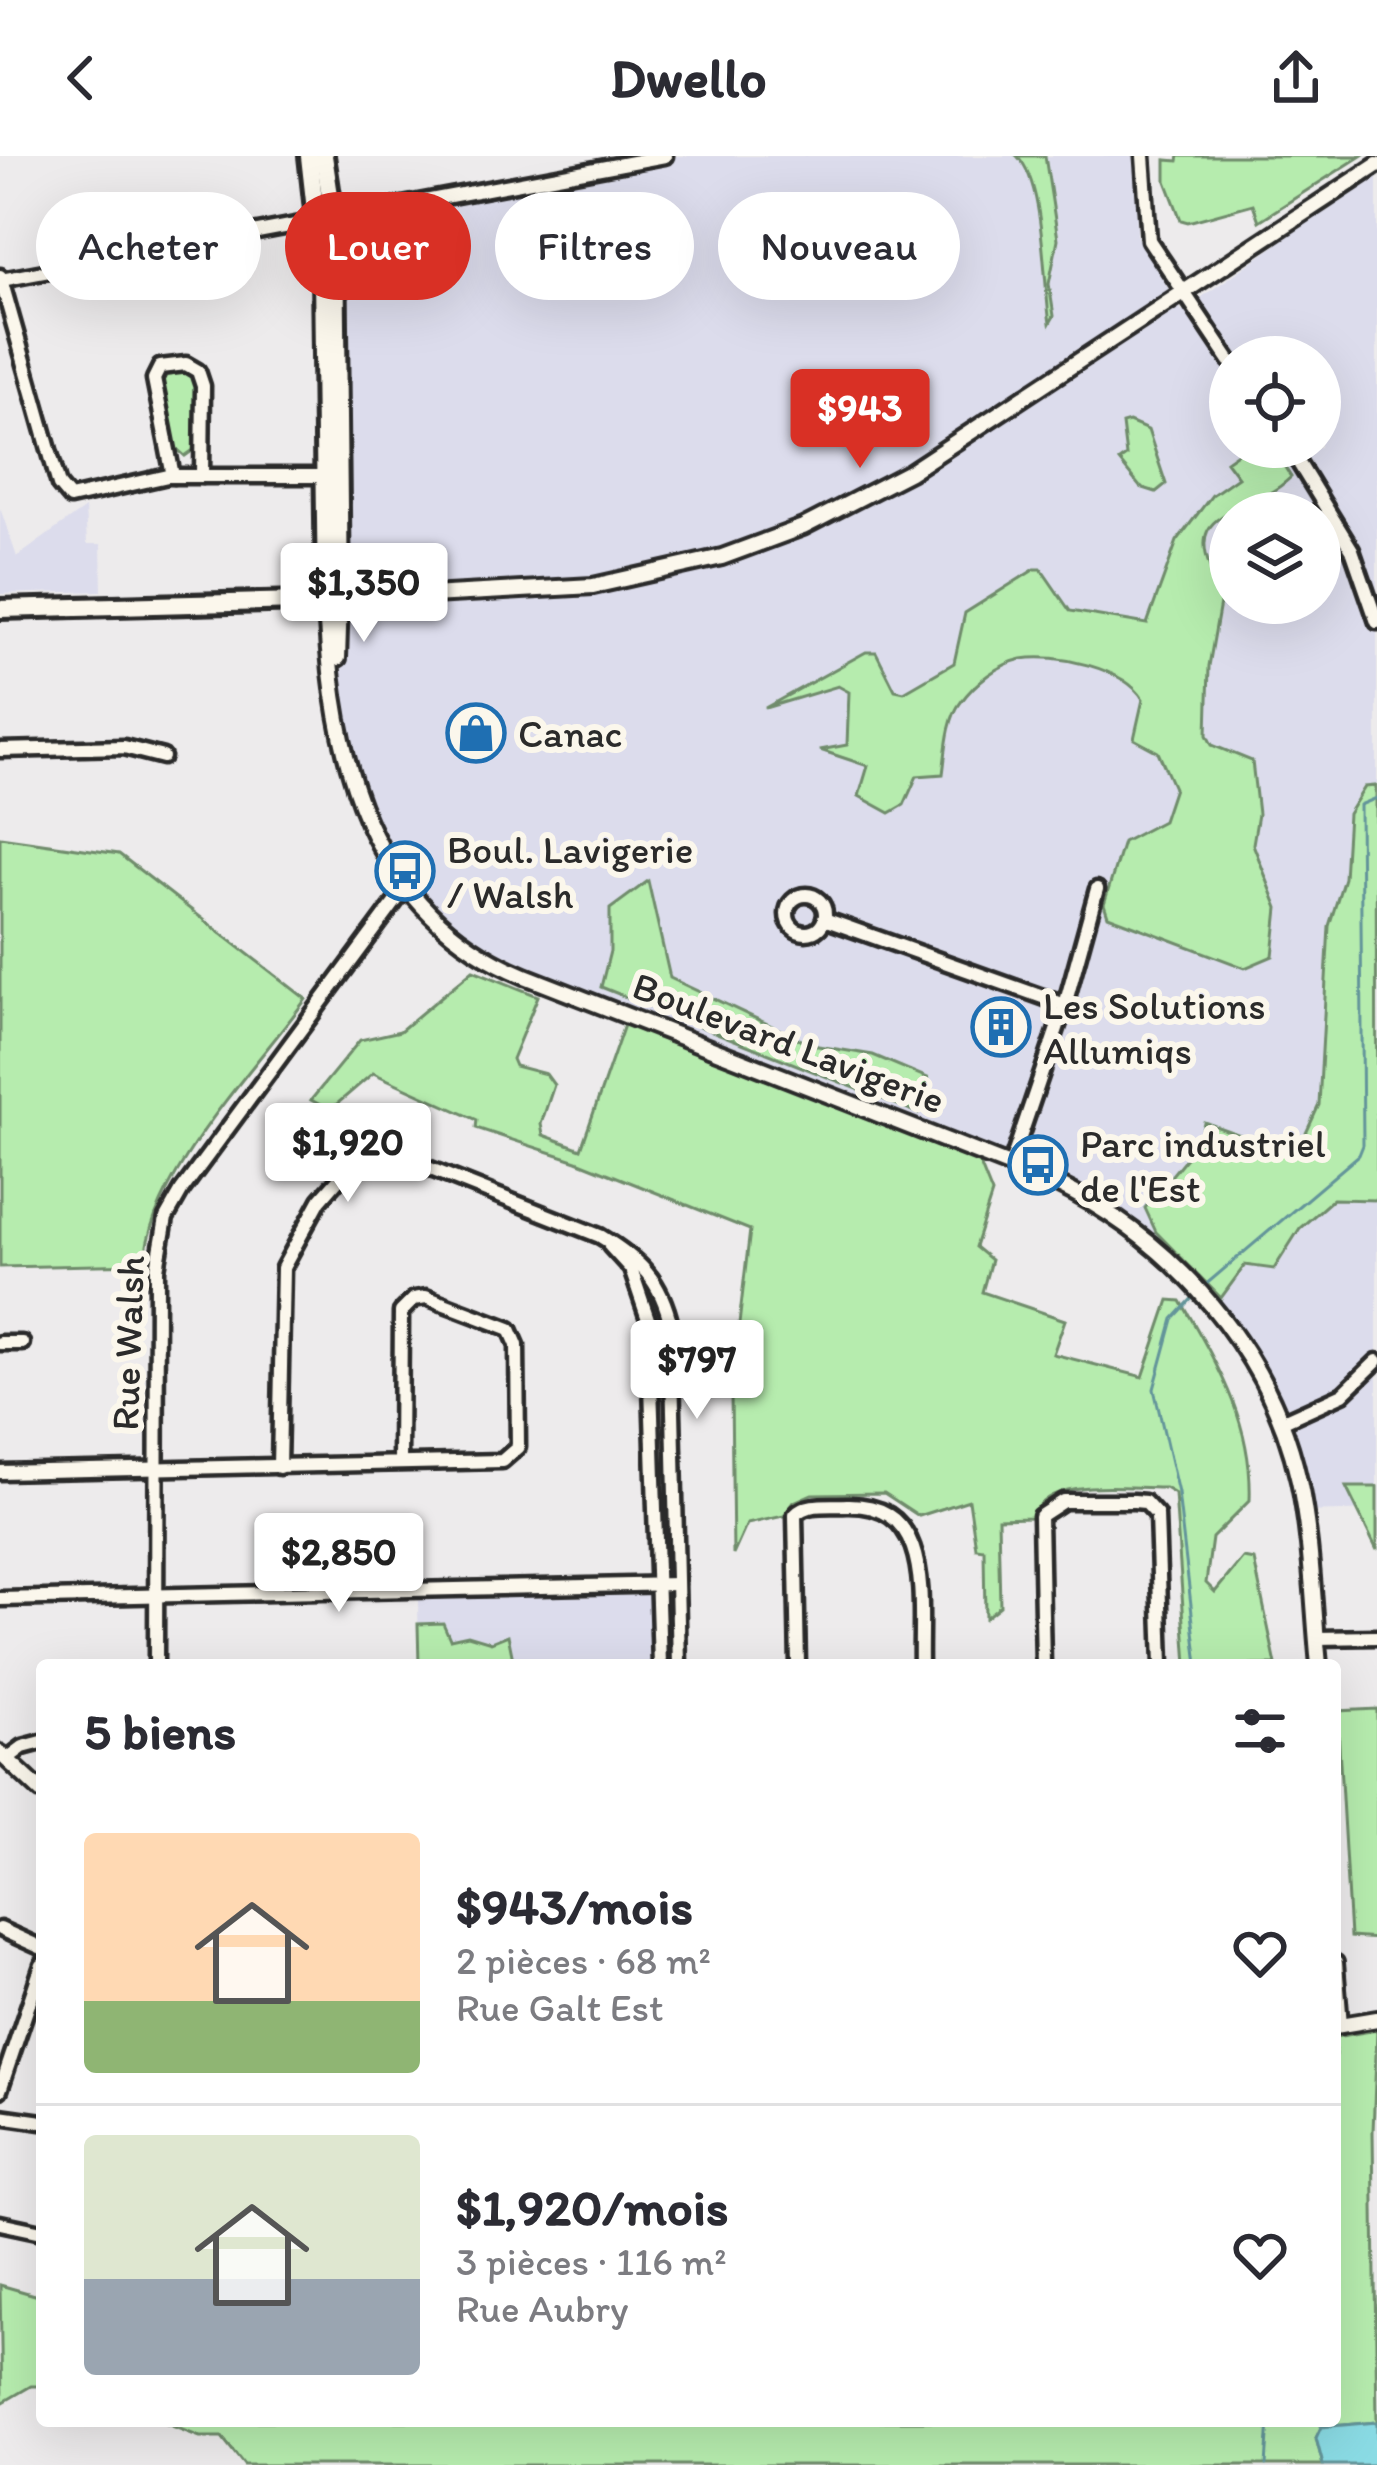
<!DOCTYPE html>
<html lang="fr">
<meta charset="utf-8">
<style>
body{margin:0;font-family:Itim,sans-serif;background:#f7f7f7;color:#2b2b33;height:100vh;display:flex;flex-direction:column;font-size:45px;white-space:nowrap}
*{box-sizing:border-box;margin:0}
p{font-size:39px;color:#7c7c81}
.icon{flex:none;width:66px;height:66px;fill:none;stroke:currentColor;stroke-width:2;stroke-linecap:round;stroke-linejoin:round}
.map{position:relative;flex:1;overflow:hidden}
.details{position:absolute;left:36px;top:1503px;width:1305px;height:768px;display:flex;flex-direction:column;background:#fff;border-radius:12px;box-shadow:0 12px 48px #0002}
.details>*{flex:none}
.guide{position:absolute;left:36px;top:36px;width:1305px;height:108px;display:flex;gap:24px}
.tools{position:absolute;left:1209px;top:180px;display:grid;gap:24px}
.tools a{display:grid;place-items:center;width:132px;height:132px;border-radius:50%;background:#fff;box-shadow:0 12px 48px #0002;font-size:60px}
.price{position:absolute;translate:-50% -102px;padding:0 27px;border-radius:12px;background:#fff;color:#222;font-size:39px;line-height:78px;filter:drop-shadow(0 3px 6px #0008)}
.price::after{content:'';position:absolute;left:50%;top:72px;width:36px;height:27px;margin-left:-18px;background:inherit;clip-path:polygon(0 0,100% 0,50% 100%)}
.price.on{background:#d93025;color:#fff}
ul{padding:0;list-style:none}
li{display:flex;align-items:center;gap:36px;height:300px;padding:0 48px}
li+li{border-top:3px solid #e1e1e2}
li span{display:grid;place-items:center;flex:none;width:336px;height:240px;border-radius:12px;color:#555}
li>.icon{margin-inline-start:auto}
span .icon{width:144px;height:144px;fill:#fffc;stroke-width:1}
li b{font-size:51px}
h2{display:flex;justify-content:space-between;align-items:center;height:144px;padding:0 48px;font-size:51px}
.tag{padding:0 42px;border-radius:54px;background:#fff;box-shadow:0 12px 48px #0002;font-size:42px;line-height:108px}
.tag.on{background:#d93025;color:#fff}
header{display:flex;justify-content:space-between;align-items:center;height:156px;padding:0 48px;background:#fff;font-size:54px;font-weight:800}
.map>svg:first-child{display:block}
</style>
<header><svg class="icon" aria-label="back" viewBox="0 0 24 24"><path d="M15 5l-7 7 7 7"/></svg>Dwello<svg class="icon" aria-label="share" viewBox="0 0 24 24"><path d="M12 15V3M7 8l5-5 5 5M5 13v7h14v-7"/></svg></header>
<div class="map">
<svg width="1377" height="2309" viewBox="0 0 1377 2309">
<rect width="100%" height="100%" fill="#edebec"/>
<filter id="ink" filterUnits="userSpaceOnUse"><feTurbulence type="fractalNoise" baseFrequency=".00833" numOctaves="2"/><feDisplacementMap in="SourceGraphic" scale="24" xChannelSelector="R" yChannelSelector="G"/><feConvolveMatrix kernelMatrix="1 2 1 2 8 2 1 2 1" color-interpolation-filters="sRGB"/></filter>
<g filter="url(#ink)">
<g fill="#dcdcec" fill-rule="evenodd">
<path d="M664 0H1136L1137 81 1182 155 1377 18V1354L1304 1356 1284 1273 1227 1167 1109 1056 501 810 455 778 377 686 337 557 328 64ZM1230 201H1320V291H1230ZM1230 357H1320V447H1230Z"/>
<path d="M0 352 17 401 85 352 87 388H101L102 435 0 438Z"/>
<path d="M648 1439 650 1509H419L418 1444Z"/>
</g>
<g fill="#b6ecae" stroke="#708c6c" stroke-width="3">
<path d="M1017 0H1045L1058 83 1049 128 1054 160 1050 167C1043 125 1045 26 1017 0Z"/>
<path d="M1179 0H1361L1259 65 1253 48 1188 66 1181 64 1166 25V4L1178 5Z"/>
<path d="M186 216 198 228 199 290 185 300 176 292 160 227 165 218Z"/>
<path d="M1129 266 1148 274 1166 328 1156 336 1140 331 1119 305 1126 300 1122 268Z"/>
<path d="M1246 291H1272L1291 321C1248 364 1170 346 1222 436L1209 510 1207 579 1212 589 1252 605 1258 658 1253 688 1278 752 1273 800 1245 812 1108 760 1104 748 1123 686 1163 665 1174 632 1158 596 1134 583 1143 543C1124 512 1056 497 1022 503 998 508 975 527 961 546 947 563 946 597 943 618L917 620 904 649 890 657 859 640 868 610 820 594 847 589 849 536 838 530 765 552 866 496H876L895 534 904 536 954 507 965 457 1035 413H1041L1070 455 1147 468 1177 385 1212 339 1238 321 1226 305Z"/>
<path d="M1376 630 1377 1044 1333 1043 1300 1072 1274 1113 1245 1109 1221 1142 1156 1076 1145 1052 1199 986 1204 966 1296 999 1319 949 1329 770 1344 722 1348 658 1365 631Z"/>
<path d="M0 681 119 698 306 843C256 911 146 1025 145 1108L0 1111Z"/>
<path d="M648 725 670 822 812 889 873 899 928 922 918 957 601 831 610 795V753Z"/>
<path d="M473 814 538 840 512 903 515 910 546 918 554 929 541 968 543 979 581 993 625 866 977 1001 992 1038 975 1091 991 1104 982 1136 1065 1164 1053 1198 1143 1221 1169 1144 1181 1145C1218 1210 1253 1267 1250 1344L1212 1382 1206 1427 1215 1436 1243 1402 1254 1404 1276 1509H1187L1175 1338 1165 1332C1129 1333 1048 1318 1032 1361L998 1362 1000 1450 985 1462 984 1393 976 1392 969 1344 919 1360 884 1337 812 1338 794 1346 784 1360 747 1368 733 1399 731 1236 750 1074 577 1005 476 972 477 964 373 917 330 954 311 944 360 884 400 875Z"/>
<path d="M1346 1331H1377V1394Z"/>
<path d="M443 1467 450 1483 468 1479 491 1486 508 1479 514 1509H419L418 1468Z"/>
<path d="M1377 1553V1783L1350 1781 1337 1555Z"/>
<path d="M1377 1874 1373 1976 1377 2266 1322 2271 1316 2282 1323 2309H244L222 2281H200L159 2265H1335V1881Z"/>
<path d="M0 2129 42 2141V2230H31L2 2247Z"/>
</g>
<path fill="#8adbe4" stroke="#64959a" stroke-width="3" d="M1377 2266V2309H1323L1316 2282 1321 2271Z"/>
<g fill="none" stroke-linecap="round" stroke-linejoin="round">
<g stroke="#64959a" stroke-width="3">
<path d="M1204 1130 1359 999 1363 989 1360 649 1377 642"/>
<path d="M1197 1137 1173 1163 1154 1233 1178 1337 1198 1509"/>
<path d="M1266 2309 1269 2265"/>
</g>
<g stroke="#2b2b2b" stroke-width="21">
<g id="minor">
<path d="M1143 0 1149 84 1230 205"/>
<path d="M0 120 59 329 70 342 168 320H328"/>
<path d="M1 124 665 0"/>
<path d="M1289 291 1352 394 1377 466"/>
<path d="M173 320 154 223 160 211 186 208 198 215 203 230 202 320"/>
<path d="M0 594 124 591 163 601"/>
<circle cx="806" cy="758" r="19"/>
<path d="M824 763 1065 849"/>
<path d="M1011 1008 1065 849 1097 733"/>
<path d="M610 1090 631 1113 649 1166 660 1509"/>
<path d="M0 1187H22"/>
<path d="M1281 1266 1343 1238 1377 1205"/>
<path d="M279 1311 283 1112 320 1044 362 996 380 993 600 1080C640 1104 661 1124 671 1170L679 1509"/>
<path d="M0 1316 502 1305 518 1291 517 1189 510 1173 426 1141 414 1143 401 1156 400 1306"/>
<path d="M0 1443 677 1428"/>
<path d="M1317 1482 1377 1481"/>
<path d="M156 1509 157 1113 166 1062 182 1034 407 730"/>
<path d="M798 1509 795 1359C807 1346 829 1350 847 1349 936 1347 919 1447 921 1509"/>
<path d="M1043 1509 1040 1360 1063 1345H1134L1145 1346 1157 1359 1162 1509"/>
<path d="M7 1603 23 1591 42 1586"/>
<path d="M0 1773 42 1792"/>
<path d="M0 1934 42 1809"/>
<path d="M0 1960 42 1966"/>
<path d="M0 2067 42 2076"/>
</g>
</g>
<g stroke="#2b2b2b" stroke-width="22">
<g id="tertiary">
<path d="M326 444C331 599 367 755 525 820L1055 1027C1174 1085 1270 1193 1299 1325 1312 1385 1313 1448 1319 1509"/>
<path d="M338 502 340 444 593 430 722 401 803 371 910 316 1377 9"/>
<path d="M0 1597 42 1636"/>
<path d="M1335 1807 1340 1869"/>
<path d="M1335 1870 1377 1863"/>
</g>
</g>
<g stroke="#2b2b2b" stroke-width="26">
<g id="secondary">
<path d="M309 0 322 117 326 444"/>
<path d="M0 453 340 444 336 79 324 0"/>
</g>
</g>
<use href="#minor" stroke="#fbf7ec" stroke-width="12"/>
<use href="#tertiary" stroke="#fbf7ec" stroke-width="14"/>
<use href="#secondary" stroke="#fbf7ec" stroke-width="16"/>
</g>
</g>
<defs>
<g id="shop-ring" transform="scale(3)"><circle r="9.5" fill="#fbf7ec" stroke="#1f6fb2" stroke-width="1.5"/><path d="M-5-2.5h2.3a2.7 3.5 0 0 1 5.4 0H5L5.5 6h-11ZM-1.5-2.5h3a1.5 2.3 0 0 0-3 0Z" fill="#1f6fb2"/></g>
<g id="bus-ring" transform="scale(3)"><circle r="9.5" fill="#fbf7ec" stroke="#1f6fb2" stroke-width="1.5"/><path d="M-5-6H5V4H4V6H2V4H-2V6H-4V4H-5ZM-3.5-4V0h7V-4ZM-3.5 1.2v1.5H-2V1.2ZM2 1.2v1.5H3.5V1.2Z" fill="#1f6fb2"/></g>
<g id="building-ring" transform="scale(3)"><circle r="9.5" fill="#fbf7ec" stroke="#1f6fb2" stroke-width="1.5"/><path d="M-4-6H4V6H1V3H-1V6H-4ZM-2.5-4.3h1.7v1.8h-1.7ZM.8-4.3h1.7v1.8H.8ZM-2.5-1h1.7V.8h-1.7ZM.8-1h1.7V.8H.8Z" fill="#1f6fb2"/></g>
</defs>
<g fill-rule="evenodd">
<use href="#shop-ring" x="476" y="577"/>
<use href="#bus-ring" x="405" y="715"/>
<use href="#building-ring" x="1001" y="871"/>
<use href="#bus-ring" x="1038" y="1009"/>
</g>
<g text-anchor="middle" stroke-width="12" stroke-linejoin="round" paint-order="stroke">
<g font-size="39" fill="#2b2b2b" stroke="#fbf7ec" text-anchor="start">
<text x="518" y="591">Canac</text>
<text x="447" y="707">Boul. Lavigerie<tspan x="447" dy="45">/ Walsh</tspan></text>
<text x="1043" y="863">Les Solutions<tspan x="1043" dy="45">Allumiqs</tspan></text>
<text x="1080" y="1001">Parc industriel<tspan x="1080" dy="45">de l'Est</tspan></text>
</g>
<g font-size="39" fill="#2b2b2b" stroke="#fbf7ec">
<text transform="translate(789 886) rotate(21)" y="14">Boulevard Lavigerie</text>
<text transform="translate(127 1187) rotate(-88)" y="14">Rue Walsh</text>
</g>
</g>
</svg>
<div class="tools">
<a><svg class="icon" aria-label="locate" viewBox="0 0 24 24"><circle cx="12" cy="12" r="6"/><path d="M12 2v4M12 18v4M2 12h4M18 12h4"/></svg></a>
<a><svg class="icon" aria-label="layers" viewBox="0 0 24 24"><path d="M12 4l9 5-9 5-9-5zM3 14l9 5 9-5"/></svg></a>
</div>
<b class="price on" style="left:860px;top:315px">$943</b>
<b class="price" style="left:364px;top:489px">$1,350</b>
<b class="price" style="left:348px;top:1049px">$1,920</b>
<b class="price" style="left:697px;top:1266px">$797</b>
<b class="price" style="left:339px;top:1459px">$2,850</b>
<div class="guide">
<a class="tag">Acheter</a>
<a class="tag on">Louer</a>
<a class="tag">Filtres</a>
<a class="tag">Nouveau</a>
</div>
<section class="details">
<h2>5 biens<svg class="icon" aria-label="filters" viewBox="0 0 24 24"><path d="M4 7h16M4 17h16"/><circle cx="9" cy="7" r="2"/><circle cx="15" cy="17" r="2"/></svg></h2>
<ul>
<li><span style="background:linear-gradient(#ffd9b3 70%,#8fb573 0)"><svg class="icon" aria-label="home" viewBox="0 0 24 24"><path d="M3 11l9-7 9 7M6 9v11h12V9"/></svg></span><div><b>$943/mois</b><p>2 pièces · 68 m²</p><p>Rue Galt Est</p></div><svg class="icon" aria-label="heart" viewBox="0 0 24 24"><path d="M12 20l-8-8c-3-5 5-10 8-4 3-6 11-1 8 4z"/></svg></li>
<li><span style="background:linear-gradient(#dfe7d0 60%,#9aa5b1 0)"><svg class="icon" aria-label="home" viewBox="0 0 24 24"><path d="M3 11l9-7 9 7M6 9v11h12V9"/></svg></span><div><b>$1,920/mois</b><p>3 pièces · 116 m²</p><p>Rue Aubry</p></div><svg class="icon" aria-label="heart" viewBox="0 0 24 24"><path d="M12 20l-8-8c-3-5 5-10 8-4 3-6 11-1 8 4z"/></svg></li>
</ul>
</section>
</div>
